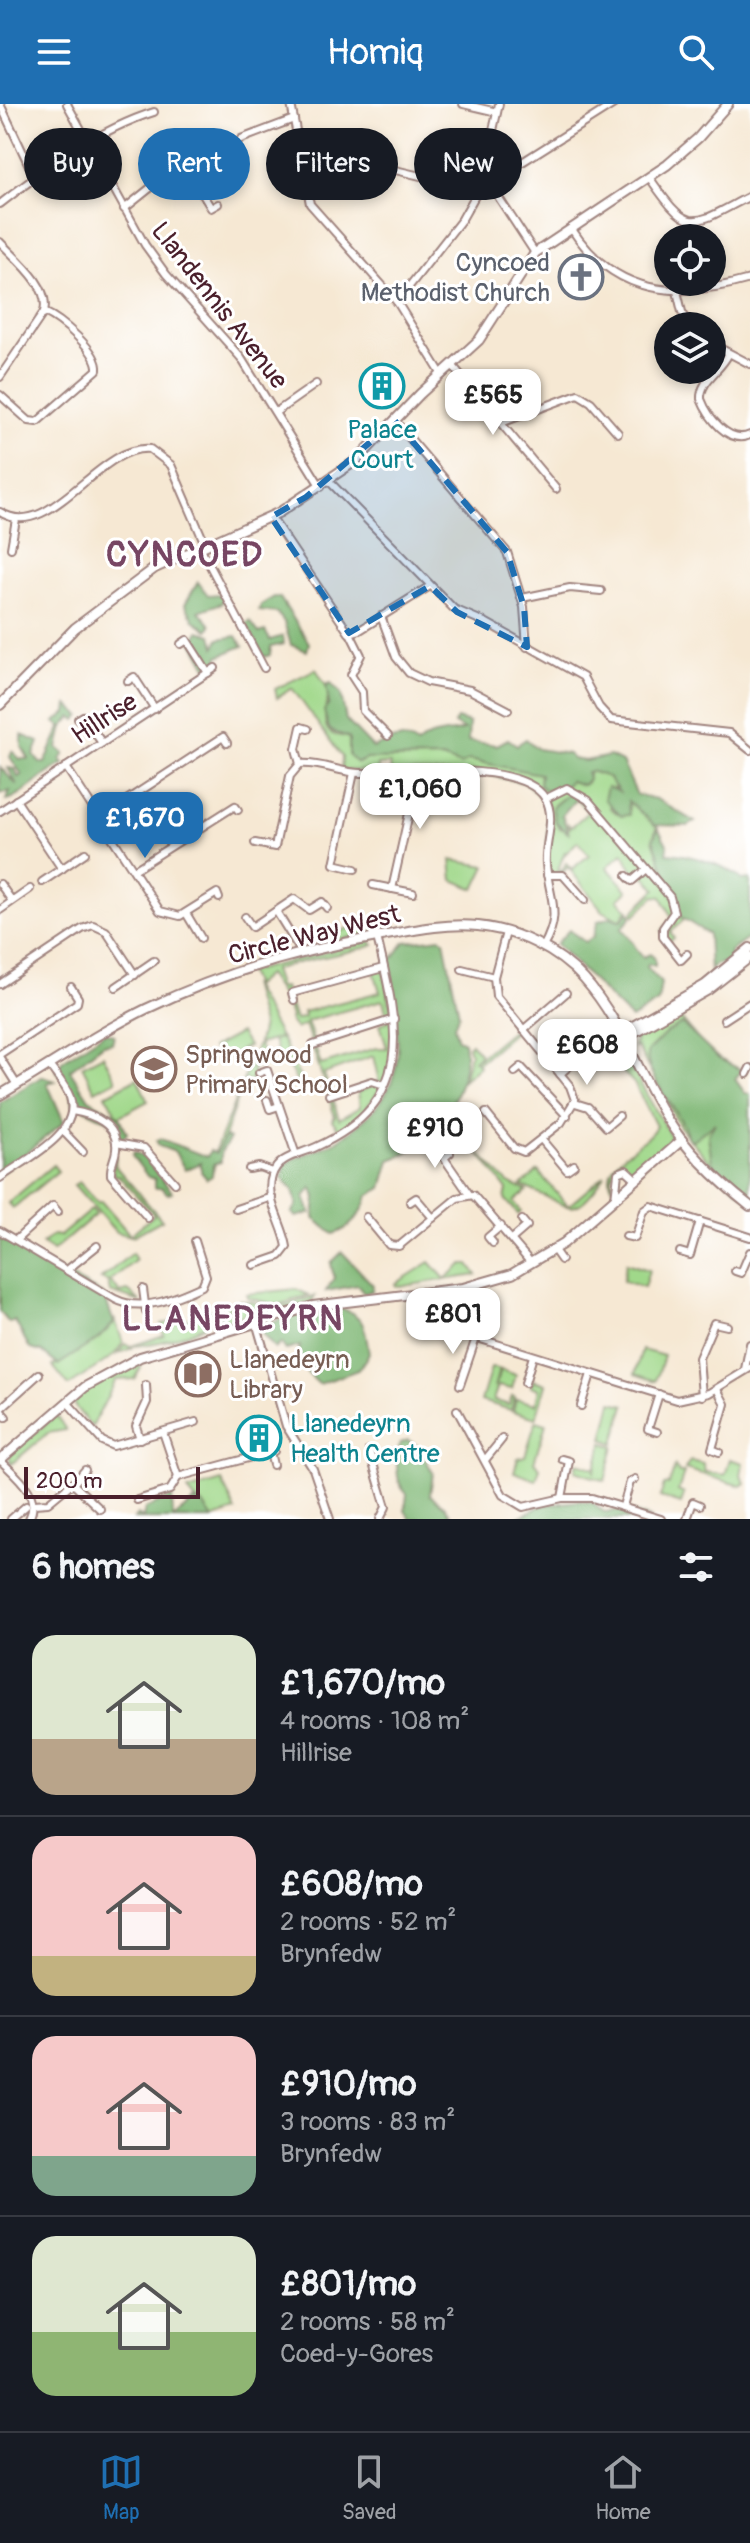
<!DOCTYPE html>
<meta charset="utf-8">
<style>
body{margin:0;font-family:Pangolin,sans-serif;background:#242831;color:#f1f3f6;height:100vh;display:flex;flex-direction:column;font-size:30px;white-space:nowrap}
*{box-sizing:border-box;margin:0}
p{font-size:26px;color:#9ea1a6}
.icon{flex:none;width:44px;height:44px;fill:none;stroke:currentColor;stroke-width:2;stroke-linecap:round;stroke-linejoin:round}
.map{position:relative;height:1415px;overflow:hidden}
.panel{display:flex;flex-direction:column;background:#171b24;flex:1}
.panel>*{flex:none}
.top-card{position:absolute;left:24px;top:24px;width:702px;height:72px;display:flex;gap:16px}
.tools{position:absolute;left:654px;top:120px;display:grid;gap:16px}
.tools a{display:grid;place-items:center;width:72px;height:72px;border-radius:50%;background:#171b24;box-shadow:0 4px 12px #0003;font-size:40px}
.scale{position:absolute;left:24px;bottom:20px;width:176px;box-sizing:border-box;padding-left:8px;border:4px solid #4a1f2b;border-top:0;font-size:22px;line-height:28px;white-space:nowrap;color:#4a1f2b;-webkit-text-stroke:6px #fff;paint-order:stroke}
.price{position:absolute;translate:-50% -68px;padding:0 18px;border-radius:16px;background:#fff;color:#222;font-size:26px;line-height:52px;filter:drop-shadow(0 2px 4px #0008)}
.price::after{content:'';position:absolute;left:50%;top:48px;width:24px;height:18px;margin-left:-12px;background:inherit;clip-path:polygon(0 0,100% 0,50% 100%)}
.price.on{background:#1f6fb2;color:#fff}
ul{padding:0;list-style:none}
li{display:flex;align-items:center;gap:24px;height:200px;padding:0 32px}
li+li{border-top:2px solid #363941}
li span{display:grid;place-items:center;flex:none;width:224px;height:160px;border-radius:24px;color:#555}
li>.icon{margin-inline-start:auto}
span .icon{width:96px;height:96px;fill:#fffc;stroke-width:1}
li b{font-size:34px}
h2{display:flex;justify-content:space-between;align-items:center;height:96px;padding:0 32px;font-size:34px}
.pill{padding:0 28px;border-radius:36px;background:#171b24;box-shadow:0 4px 12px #0003;font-size:28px;line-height:72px}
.pill.on{background:#1f6fb2;color:#fff}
header{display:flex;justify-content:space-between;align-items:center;height:104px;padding:0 32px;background:#1f6fb2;color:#fff;font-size:36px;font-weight:600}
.menu{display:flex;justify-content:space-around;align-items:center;height:112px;border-top:2px solid #363941;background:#171b24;font-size:22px;color:#9ea1a6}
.menu a{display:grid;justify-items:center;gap:4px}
.menu .on{color:#1f6fb2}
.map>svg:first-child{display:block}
</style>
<header><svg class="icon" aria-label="menu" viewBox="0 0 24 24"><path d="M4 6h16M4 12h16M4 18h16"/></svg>Homiq<svg class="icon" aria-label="search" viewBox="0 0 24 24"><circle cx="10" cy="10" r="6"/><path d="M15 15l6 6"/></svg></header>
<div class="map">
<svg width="750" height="1415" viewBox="0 0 750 1415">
<rect width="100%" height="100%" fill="#fff"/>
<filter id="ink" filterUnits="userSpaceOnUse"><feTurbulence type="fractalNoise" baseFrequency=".0125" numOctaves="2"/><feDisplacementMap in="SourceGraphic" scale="16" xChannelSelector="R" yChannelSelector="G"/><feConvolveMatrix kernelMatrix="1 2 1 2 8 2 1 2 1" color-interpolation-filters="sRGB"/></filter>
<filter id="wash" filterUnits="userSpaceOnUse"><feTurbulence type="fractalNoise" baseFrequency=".006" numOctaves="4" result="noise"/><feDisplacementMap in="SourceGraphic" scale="32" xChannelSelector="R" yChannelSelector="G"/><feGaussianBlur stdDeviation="1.8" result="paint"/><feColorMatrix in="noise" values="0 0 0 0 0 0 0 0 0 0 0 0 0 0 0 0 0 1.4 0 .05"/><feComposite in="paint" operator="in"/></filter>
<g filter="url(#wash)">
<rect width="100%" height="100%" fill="#f6e8d3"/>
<g fill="#a0d88a" stroke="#757c5a" stroke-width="2" fill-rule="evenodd">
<path d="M316 565 329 587C328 599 318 626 335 631 340 632 344 632 349 634L358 659 366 655 442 654 457 660 469 656 540 670 539 681 546 687 564 683 570 677 586 679 589 667 608 673 619 687 613 684 610 704 621 712 629 703 628 697 657 720 653 736 684 816 670 828 674 834 667 839 662 827 672 814 662 793 655 792 634 812 632 809 656 785 646 773 636 770 623 749 607 763 628 787 618 795 629 807 624 809 621 817 603 807 568 763 561 770 547 771 548 701 526 679 483 670 391 668 390 660 378 661V668L341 666 342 653 292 584 277 594 275 585ZM570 688 588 708 571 723 568 720 569 725H561L555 717 552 703ZM578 737 589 751 572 765 566 759 562 767 558 766 565 747 564 751Z"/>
<path d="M451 756 486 762 475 785 453 776Z"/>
<path d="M361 819 389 821 388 827 330 837 329 832Z"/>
<path d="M370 837 374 841C339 852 308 854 273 866L279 884 284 883 295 916 304 913 303 908 380 888 374 867 383 864C399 938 403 976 341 1028L332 1016 335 1013 305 920 296 925 289 916 291 914 286 898 267 871 254 882 248 868ZM383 896 388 917 380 920 387 944H376L321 961 307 917ZM373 952 379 978H367L369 984 358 988 360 1003 339 1015 324 970Z"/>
<path d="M251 880 280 933 273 936 281 934 301 976 297 978 286 957 279 955 273 936 259 940 265 960 252 964 255 976 243 977 212 1069 210 1059 258 939 262 921Z"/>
<path d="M677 910 750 998V1096L720 1071 680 1023 637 943 634 944 636 930Z"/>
<path d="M512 926 514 928 478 959 476 957 479 962 463 976 470 950 468 942 471 939 480 950 474 956 475 957Z"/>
<path d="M240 929 248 942 220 957 212 944Z"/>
<path d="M103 951 116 976 95 987 82 962Z"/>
<path d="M628 958 671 1033 636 1069 624 1062 616 1065 612 1073 613 1084C597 1057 646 1043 656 1022L634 979 620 965Z"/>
<path d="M137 974 148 997 118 1013 106 991Z"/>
<path d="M479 1049 508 1079 527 1087 514 1098 521 1107 518 1110 505 1095 507 1086Z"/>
<path d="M116 1051 115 1062 162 1116 133 1132 131 1130 154 1111 118 1071 114 1072 112 1060Z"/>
<path d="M53 1061 58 1067 13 1104 8 1099Z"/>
<path d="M538 1067 568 1102 605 1071C570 1124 570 1098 521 1082Z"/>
<path d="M79 1078 98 1099 101 1097 131 1132 116 1128 74 1081Z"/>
<path d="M92 1105 96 1110 53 1147 42 1140 53 1131 60 1132Z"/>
<path d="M132 1149 136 1156 110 1177 120 1189 128 1187 141 1198 110 1188 108 1178 101 1175Z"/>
<path d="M430 1158 445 1175 463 1160H469L477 1171 397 1183 395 1180Z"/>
<path d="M626 1159 649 1166 644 1183 623 1177Z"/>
<path d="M296 1185 309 1191 278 1201 248 1194 246 1190Z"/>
<path d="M315 1192 311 1199 210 1226Z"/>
<path d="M239 1196H240L272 1202 216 1219Z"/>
<path d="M233 1197C218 1224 161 1241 131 1242L132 1244 118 1250 125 1240 130 1243 131 1242 164 1231 161 1220 185 1216Z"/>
<path d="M115 1215 123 1239 113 1252 69 1282 53 1262 98 1235Z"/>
<path d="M642 1246 664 1252 656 1277 635 1270Z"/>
<path d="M139 1257 141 1263 134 1275 116 1276 92 1323 75 1303V1296L87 1286Z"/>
<path d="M491 1264 499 1265 494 1284 501 1266 516 1271 512 1285 498 1282 493 1296 509 1301 512 1292 515 1293 511 1306 481 1297Z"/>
<path d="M533 1276 546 1280 536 1314 513 1307 516 1295 536 1300 539 1285 531 1282Z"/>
<path d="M612 1298 625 1301 614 1339 603 1335Z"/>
<path d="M56 1311 66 1326 48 1329 10 1361V1351Z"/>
<path d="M536 1317 546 1320 534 1358 540 1364 536 1376 514 1368 518 1354 525 1352Z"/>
<path d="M603 1339 614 1342 605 1377 575 1367 577 1359 594 1364V1369Z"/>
<path d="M730 1355 743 1359 741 1372 745 1379 741 1382 685 1365 690 1357 703 1360 705 1368 725 1371Z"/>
<path d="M675 1362 679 1369H684L678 1387 684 1390 681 1400 660 1393 664 1381 669 1380Z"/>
<path d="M222 1377 236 1407 211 1415 188 1387Z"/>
</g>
<g fill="#80b876" stroke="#656c50" stroke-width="2">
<path d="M198 478 208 491 220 490 224 494 222 499 199 507 211 521 208 526 194 516 185 500Z"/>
<path d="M274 493 280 494 309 539 307 547 291 541 284 518 277 509 259 507 261 501Z"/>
<path d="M250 517 259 529 265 527 270 536 283 532 284 540 271 543 270 551 264 553 246 520Z"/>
<path d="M199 527 212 531 215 543 219 535 237 532 243 542 219 552 217 561 208 565 193 538Z"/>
<path d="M331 579 341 590 346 616 373 644C388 637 400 629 417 641 428 628 450 630 464 626L454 620 457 615 469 619 468 637 497 641 508 635 517 641 526 635 538 645 568 650 573 655 585 657 610 652 622 658 637 691 656 695 695 718 688 722 654 721 628 697 629 711 621 712 604 695 607 683 619 688 608 673 591 667 587 668 588 675 583 681 570 677 564 683 546 687 539 681 540 670 469 656 460 661 442 654 366 655 357 659 349 652V634C329 623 331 636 324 607L329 600 326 581Z"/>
<path d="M68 601 81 612 77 616 72 613 63 623 58 644 65 650 61 655 64 660C49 665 20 695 6 696L10 687 0 690V663L17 681 8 664 15 665 18 673 22 671 10 653 12 647 20 655H29L22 643V631L39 638 34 651 40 659H45L61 623 55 618 67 609Z"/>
<path d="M570 688 576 695 562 711 569 730 555 717 552 703Z"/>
<path d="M658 724 668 742 667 749C687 750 729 761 742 776L750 775V833L730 848V857L714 861 710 868 708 830 681 813 653 735Z"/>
<path d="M629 807 631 814 621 825C632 832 633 844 643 853L651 850 655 855V862L648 860 647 863 661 879 658 898 631 915 556 840 569 826 585 838 593 833 598 817 611 813 621 817Z"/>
<path d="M441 834 444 836 459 910 454 922 458 935 464 938C472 984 433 1042 390 1056L382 1084 368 1092C364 1108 350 1126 333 1130L314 1114 316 1093 312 1084 305 1093 311 1109 296 1113 292 1109 297 1101 293 1086 282 1074 285 1060C303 1048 324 1046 341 1034 414 984 402 939 385 864L405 838Z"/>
<path d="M682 920 719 955 742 966 735 975 745 989 750 990V1094L712 1059 708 1031 715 1019 691 1037 687 1033C686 1013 645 975 647 948L665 930Z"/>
<path d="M105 928 114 931 112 939 103 940 70 966 89 995 120 1013 127 1029 122 1035 117 1032 116 1020 86 1006 82 1000 74 1003 70 985 56 966 63 956Z"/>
<path d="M43 972 55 977 47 979 64 1018 0 1070V998Z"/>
<path d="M225 1033 230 1035 221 1048V1058L213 1060 212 1072 207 1075 201 1068V1059L185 1066 175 1048 159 1042 156 1036 161 1035 207 1053 210 1047 216 1049Z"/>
<path d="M134 1048 145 1054 172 1088 168 1090 162 1084H155V1075L148 1073 132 1052Z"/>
<path d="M0 1134 104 1191 114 1219 98 1235 58 1261 42 1248 30 1245 15 1217 9 1219 0 1208Z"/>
<path d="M342 1148 373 1181 372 1187 364 1189 358 1181 326 1187 334 1174 331 1159Z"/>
<path d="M340 1204C366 1212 365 1224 369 1250L358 1266 319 1280C307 1269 295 1260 300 1242L286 1246 281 1239 275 1245 262 1229 266 1221C286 1214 310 1198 329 1212Z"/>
<path d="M408 1336 419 1343 433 1369 430 1391 445 1402 453 1415H410L405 1406 407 1390C394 1379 396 1354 400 1339Z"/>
<path d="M172 1393 173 1414 195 1397 203 1400 213 1415H134L137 1411 143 1414 145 1405Z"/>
<path d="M579 1397 593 1399 604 1408 626 1406 652 1415H515L543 1401Z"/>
</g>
</g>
<g filter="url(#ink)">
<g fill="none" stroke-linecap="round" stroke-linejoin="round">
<g stroke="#a0847f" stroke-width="10">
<g id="minor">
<path d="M0 0 35 74"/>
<path d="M67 0 145 141 166 170 241 254 321 383"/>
<path d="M291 0 310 100 397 198 442 271"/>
<path d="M463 0 497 8"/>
<path d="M499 0 481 79 497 91 535 149"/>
<path d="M241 35 294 15"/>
<path d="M299 43 479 86"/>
<path d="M649 73C690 132 690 123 750 92"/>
<path d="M486 81 614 0"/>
<path d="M0 100C45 65 99 25 154 8"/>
<path d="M124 105 164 73 182 66 192 73 211 104 218 100"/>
<path d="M571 124C615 192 677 196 750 175"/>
<path d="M0 138C16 155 51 182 44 208L0 273"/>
<path d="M677 187 682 208 691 222"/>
<path d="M397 198 462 115 479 85"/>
<path d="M712 240 750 260"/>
<path d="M728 251C720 267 700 277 701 295 708 313 729 341 750 331"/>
<path d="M453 262 556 385"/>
<path d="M0 291 29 317 37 318 97 266C99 247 60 215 44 208"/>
<path d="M276 308 316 280"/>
<path d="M395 317 507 448 524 503 527 543"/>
<path d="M501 319 578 290 591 298 618 329"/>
<path d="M329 377 454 505 487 519 583 573 599 603 611 616 729 629 750 646"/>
<path d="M0 408C50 440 98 340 150 345L171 361 205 440"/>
<path d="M271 413 349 529 360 526 430 482"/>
<path d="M200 443 264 564"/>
<path d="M11 444 16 415"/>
<path d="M522 494 570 484 601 487"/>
<path d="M381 512 396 553 409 569 428 578 470 586 508 606"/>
<path d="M350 529 361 551 351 571 362 588 363 607 388 632"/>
<path d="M181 540 187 536 208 569"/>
<path d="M128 577 134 573 155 605"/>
<path d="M78 615 83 612 102 639"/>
<path d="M300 660C320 658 341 669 361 669 402 669 521 655 545 694 557 714 544 739 546 760 549 796 563 808 543 843"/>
<path d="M66 663 160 807 180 812 217 789 219 794"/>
<path d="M354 669 334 760 355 765"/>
<path d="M545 695 567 684 588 696 670 793 674 808 663 824V833L681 856 687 850"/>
<path d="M16 696 62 765"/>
<path d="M0 707 215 564"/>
<path d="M99 714 223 633 227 639"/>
<path d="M255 739 275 743 290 672 300 660 296 645 301 623 308 625"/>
<path d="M134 766 235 702 238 706"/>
<path d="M547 771H563L585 796"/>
<path d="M627 772 632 777 646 765"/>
<path d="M42 778 85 749"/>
<path d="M0 780 12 797"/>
<path d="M373 781 413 789"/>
<path d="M392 785 412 696 411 668"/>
<path d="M0 806 30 785"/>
<path d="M276 807 302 849"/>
<path d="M186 809 201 834"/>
<path d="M245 813 252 823 294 795 309 806 322 798 327 804"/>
<path d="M462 865 494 873"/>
<path d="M0 880 82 825 93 821 106 827 135 871"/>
<path d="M116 883 154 857"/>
<path d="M294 896 292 889 383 864"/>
<path d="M724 916 750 899"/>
<path d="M523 926 566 889"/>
<path d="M313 941 394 915"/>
<path d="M0 950 77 899 78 894 71 883"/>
<path d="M0 954 17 981"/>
<path d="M515 968 521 963 567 1012"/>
<path d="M259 969 267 966 296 1051"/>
<path d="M560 970 581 952 587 958"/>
<path d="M747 970 750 964"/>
<path d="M329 991 372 977 384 981"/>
<path d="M267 996 270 1005 279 1002"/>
<path d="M575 999 588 1003 606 1023 619 1012"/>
<path d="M72 1007C92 1010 119 1020 116 1046 115 1055 110 1061 111 1071L148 1114"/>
<path d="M486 1009 514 1044 524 1048 561 1019 575 996 570 982 496 892 494 873 506 828"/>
<path d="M63 1027 83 1048"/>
<path d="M541 1035 567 1066 574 1061"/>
<path d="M116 1039 144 1044 175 1079"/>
<path d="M450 1049 444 1054 469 1090"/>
<path d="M249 1065 259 1063 273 1068"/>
<path d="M0 1074C24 1056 82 1030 70 993 66 982 56 971 49 961"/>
<path d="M615 1095 618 1069 626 1066 637 1076"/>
<path d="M410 1098 416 1094 433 1114"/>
<path d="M236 1105 272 1093"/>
<path d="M366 1113 389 1141 399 1142 457 1094 473 1091 531 1159"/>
<path d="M0 1127 115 1195C142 1209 176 1194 202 1182L206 1172 195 1137"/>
<path d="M626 1132 635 1134 644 1107 651 1102 750 1133"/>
<path d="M512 1135 527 1122 522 1116"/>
<path d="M16 1136 53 1102 58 1108"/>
<path d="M493 1139 488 1133 501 1122"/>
<path d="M554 1146 561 1156"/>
<path d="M680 1148 690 1151 700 1117"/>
<path d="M254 1161 280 1152 287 1143C284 1121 264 1094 272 1072 278 1052 299 1051 316 1043 418 997 398 921 377 833"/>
<path d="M67 1166 97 1142"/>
<path d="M735 1167 741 1169 750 1148"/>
<path d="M143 1185 146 1208"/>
<path d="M256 1218 286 1322 313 1365 330 1415"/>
<path d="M448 1233 455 1227 677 1296 709 1289 750 1264"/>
<path d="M745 1265 750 1240"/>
<path d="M525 1279 533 1252"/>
<path d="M460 1281 476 1234"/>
<path d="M717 1285 725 1300 712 1345 719 1348"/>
<path d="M702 1292 699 1254 714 1219 727 1222"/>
<path d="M67 1298 102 1337 113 1342 196 1318"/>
<path d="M581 1302 591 1270"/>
<path d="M0 1305 39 1270"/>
<path d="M0 1306 6 1313"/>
<path d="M457 1306 503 1391 523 1403 562 1394H592L661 1415"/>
<path d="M163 1328 178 1373"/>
<path d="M657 1328 648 1325 659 1290"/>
<path d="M140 1335 136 1322 147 1298 146 1281"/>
<path d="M369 1346 386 1403 380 1415"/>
<path d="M270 1348 273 1361"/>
<path d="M0 1356C16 1372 42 1390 29 1415"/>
<path d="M485 1356 502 1335"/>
<path d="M178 1373 274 1347"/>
<path d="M74 1379 85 1366"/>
<path d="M562 1394 569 1357 562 1355"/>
<path d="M137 1396 170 1386 178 1373"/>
<path d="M34 1400 48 1399 72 1379 100 1405"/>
<path d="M623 1402 630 1378 635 1375"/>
<path d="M11 1415 26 1402"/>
<path d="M687 1415 693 1398 700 1401"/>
</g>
</g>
<g stroke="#a0847f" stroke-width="12">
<g id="tertiary">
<path d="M0 601 75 524 155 464 280 408 357 356 420 290 479 236 535 149 667 61 698 34 728 0"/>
<path d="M619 930 705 881 750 844"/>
<path d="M622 935 708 886 750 853"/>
<path d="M0 991C49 962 95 930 146 905 221 869 300 846 382 832 414 826 445 819 478 822 517 826 558 846 584 875 620 915 639 970 667 1015 689 1050 718 1077 750 1102"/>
<path d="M0 1356 85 1283 140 1253 313 1202 463 1184 512 1170 564 1139 682 1036"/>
</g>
</g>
<use href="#minor" stroke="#fff" stroke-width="6"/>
<use href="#tertiary" stroke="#fff" stroke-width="8"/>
</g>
</g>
<path fill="#1f6fb2" fill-opacity="0.2" stroke="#1f6fb2" stroke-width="6" stroke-dasharray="16 10" stroke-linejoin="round" d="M395 317 507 448 524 503 527 543 457 508 430 482 349 529 271 413 306 393Z"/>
<defs>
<g id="church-ring" transform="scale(2.3)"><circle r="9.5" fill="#fff" stroke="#6b7280" stroke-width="1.5"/><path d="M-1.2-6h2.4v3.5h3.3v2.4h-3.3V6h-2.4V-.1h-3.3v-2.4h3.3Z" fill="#6b7280"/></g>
<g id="building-ring" transform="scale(2.3)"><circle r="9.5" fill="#fff" stroke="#0f9aa8" stroke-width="1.5"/><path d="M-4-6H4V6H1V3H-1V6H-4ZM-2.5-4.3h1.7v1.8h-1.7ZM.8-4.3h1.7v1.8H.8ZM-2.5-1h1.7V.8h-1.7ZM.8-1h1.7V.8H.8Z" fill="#0f9aa8"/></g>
<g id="school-ring" transform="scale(2.3)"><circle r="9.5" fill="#fff" stroke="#8d6e63" stroke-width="1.5"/><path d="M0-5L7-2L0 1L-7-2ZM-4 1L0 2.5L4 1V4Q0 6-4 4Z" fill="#8d6e63"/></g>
<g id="library-ring" transform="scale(2.3)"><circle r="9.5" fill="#fff" stroke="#8d6e63" stroke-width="1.5"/><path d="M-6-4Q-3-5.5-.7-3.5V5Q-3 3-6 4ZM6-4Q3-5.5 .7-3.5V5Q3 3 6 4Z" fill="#8d6e63"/></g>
</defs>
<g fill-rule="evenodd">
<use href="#church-ring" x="581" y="173"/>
<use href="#building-ring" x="382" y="282"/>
<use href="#school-ring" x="154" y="965"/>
<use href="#library-ring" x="198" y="1270"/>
<use href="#building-ring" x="259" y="1334"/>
</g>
<g text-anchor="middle" stroke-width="6" stroke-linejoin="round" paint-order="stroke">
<g font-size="26" fill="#5b616d" stroke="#fff" text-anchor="end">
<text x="550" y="167">Cyncoed<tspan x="550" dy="30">Methodist Church</tspan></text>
</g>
<g font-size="26" fill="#4a1f2b" stroke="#fff">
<text transform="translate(220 201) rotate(52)" y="9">Llandennis Avenue</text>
<text transform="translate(104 614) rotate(-33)" y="9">Hillrise</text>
<text transform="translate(314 830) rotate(-14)" y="9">Circle Way West</text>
</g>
<g font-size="26" fill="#0d838f" stroke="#fff">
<text x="382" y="334">Palace<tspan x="382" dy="30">Court</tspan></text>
<text x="290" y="1328" text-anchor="start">Llanedeyrn<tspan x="290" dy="30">Health Centre</tspan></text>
</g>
<g font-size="26" fill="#785e54" stroke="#fff" text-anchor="start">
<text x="185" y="959">Springwood<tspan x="185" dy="30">Primary School</tspan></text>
<text x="229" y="1264">Llanedeyrn<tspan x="229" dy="30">Library</tspan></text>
</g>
<g font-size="34" font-weight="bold" letter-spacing="2" fill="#774663" stroke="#fff">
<text x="185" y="462">CYNCOED</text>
<text x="233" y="1226">LLANEDEYRN</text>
</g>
</g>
</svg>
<div class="tools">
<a><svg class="icon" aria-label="locate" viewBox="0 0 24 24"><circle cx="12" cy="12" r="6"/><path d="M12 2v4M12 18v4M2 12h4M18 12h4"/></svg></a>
<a><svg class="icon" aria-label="layers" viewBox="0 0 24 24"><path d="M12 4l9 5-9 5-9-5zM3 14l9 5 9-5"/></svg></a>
</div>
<div class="scale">200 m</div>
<b class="price" style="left:493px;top:333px">£565</b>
<b class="price" style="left:420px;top:727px">£1,060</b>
<b class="price on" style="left:145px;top:756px">£1,670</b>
<b class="price" style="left:587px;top:983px">£608</b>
<b class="price" style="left:435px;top:1066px">£910</b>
<b class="price" style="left:453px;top:1252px">£801</b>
<div class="top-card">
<a class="pill">Buy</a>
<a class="pill on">Rent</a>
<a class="pill">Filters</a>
<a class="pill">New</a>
</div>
</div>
<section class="panel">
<h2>6 homes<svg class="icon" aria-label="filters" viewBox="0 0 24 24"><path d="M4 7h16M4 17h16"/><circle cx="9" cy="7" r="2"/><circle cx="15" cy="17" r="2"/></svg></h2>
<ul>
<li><span style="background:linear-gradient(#dfe7d0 65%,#b9a48a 0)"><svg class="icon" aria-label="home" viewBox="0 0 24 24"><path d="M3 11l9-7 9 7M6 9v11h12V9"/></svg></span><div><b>£1,670/mo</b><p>4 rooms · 108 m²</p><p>Hillrise</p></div></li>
<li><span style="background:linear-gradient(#f6c9c9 75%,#c2b280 0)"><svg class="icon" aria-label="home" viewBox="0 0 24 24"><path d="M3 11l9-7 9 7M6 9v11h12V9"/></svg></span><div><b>£608/mo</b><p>2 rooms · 52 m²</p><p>Brynfedw</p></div></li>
<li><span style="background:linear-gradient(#f6c9c9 75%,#7fa58c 0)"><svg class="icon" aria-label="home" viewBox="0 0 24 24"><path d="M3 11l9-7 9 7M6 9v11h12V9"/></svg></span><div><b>£910/mo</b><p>3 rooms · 83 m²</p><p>Brynfedw</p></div></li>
<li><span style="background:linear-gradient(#dfe7d0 60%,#8fb573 0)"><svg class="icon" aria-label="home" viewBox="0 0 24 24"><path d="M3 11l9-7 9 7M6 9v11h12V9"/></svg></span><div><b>£801/mo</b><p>2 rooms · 58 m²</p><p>Coed-y-Gores</p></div></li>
</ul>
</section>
<nav class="menu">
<a class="on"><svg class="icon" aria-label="map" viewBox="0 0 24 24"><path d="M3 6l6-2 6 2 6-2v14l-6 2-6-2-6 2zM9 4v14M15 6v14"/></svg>Map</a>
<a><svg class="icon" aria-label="saved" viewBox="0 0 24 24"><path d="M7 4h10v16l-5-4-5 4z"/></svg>Saved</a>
<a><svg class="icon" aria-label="home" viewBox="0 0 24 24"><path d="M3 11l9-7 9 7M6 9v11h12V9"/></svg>Home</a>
</nav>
